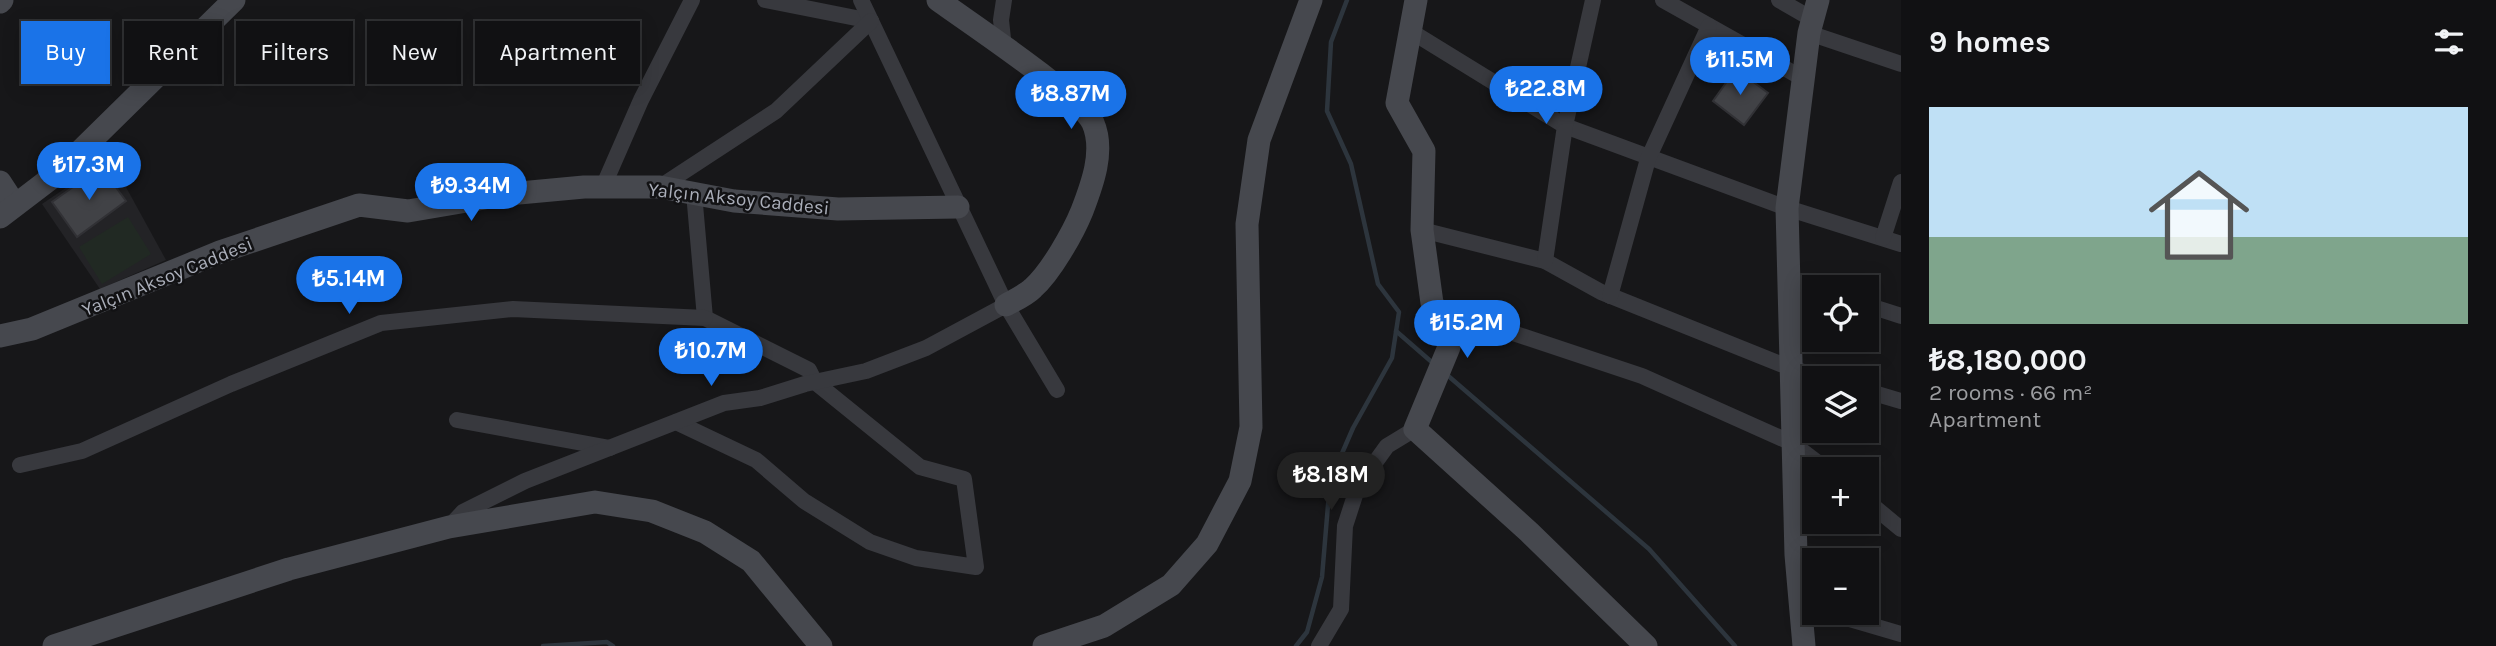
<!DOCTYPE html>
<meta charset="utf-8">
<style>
body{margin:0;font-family:Karla,sans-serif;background:#1e1f21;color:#f1f3f6;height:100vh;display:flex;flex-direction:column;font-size:26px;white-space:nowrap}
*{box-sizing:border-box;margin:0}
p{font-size:23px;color:#9c9da0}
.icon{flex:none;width:38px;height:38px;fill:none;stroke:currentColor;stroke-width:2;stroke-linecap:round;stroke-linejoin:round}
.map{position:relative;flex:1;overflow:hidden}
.sheet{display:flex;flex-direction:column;background:#111113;width:595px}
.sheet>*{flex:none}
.banner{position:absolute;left:21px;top:21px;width:665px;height:63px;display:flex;gap:14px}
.tools{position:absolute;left:1802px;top:275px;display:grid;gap:14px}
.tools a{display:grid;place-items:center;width:77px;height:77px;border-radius:0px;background:#111113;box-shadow:0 4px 18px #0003,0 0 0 2px #303133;font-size:35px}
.price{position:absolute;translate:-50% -60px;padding:0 16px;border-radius:24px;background:#1a73e8;color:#fff;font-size:23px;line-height:46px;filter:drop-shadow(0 2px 4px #0008)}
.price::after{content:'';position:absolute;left:50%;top:42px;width:21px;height:16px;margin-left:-10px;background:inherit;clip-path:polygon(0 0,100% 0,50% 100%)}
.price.on{background:#222;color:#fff}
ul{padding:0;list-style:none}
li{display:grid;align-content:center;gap:14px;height:371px;padding:0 28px}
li+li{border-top:2px solid #303133}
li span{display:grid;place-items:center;height:217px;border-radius:0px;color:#555}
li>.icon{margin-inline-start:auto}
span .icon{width:126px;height:126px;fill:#fffc;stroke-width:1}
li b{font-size:30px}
h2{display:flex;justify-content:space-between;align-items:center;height:84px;padding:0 28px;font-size:30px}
.tag{padding:0 24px;border-radius:0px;background:#111113;box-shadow:0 4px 18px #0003,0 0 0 2px #303133;font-size:24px;line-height:63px}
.tag.on{background:#1a73e8;color:#fff}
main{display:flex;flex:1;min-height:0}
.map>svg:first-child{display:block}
</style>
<main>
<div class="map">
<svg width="1901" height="646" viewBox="0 0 1901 646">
<rect width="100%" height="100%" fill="#171719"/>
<path fill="#232326" d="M110 158 166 260 100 289 42 204Z"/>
<path fill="#212923" d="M128 217 151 254 102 284 79 247Z"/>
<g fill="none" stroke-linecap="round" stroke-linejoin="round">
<g stroke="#2d353d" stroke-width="4.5">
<path d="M1396 331 1434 364"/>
<path d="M1446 374 1649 549 1735 646"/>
<path d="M543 646 607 642 613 646"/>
<path d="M1296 646 1307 632 1322 577 1330 481 1353 428 1392 358 1399 312 1378 284 1351 164 1327 111 1331 42 1347 0"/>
</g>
</g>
<g fill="#414246" stroke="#313135" stroke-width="2">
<path d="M1736 69 1768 93 1744 125 1713 101Z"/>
<path d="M101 167 126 201 77 237 52 202Z"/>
</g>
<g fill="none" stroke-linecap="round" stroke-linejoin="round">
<g stroke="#38393e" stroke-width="16">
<path d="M765 0 871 21"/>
<path d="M861 0 1006 305 1057 390"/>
<path d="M1663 0 1804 79"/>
<path d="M1779 0 1812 19"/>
<path d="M1412 32 1565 126 1787 208 1901 244"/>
<path d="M1809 33 1901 64"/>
<path d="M1004 48 1001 20 1004 0"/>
<path d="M603 187 641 100 692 0"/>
<path d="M660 187 776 111 871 21"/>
<path d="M1422 230 1545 261 1601 292 1793 369 1824 378"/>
<path d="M1883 238 1901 182"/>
<path d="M1545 261 1565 126 1593 0"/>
<path d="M1789 281 1815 289"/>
<path d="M1610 296 1648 159 1709 26"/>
<path d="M1867 305 1901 316"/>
<path d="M1442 319 1501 329 1642 376 1792 443 1826 469"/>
<path d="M1867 391 1901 401"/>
<path d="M457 420 610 448"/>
<path d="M676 422 756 460 804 501 870 542 916 558 976 567 964 479 920 467 815 382 809 370 705 318 694 193"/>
<path d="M20 465 82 451 231 384 381 323 513 309 705 318"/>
<path d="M1867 501 1901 529"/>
<path d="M449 527 463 512 525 481 724 403 760 398 805 384 866 371 926 348 1006 305"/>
<path d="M1826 612 1901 634"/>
<path d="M1319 646 1341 609 1345 526 1358 486 1387 446 1415 429"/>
</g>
<g stroke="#46484e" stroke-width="23">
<path d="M938 0C968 22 1080 96 1093 123 1105 151 1092 185 1082 211 1073 233 1051 272 1033 288 1026 295 1015 300 1006 305"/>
<path d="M1416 0 1397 103 1424 151 1422 230 1432 303 1442 319 1449 347 1415 429 1529 532 1646 646"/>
<path d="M0 2 2 0"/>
<path d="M0 182 15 205"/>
<path d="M0 217 59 172 234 0"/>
<path d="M0 336 32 329 220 252 359 205 408 211 508 194 584 187H660L734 201 838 209 958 207"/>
<path d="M54 646 289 569 449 527 595 502 652 511 705 532 751 561 821 646"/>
<path d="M1044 646 1104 626 1171 585 1207 544 1240 481 1251 427 1247 224 1259 140 1311 0"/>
<path d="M1804 646 1796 555 1787 208 1809 33 1818 0"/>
</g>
</g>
<g text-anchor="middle" stroke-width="5" stroke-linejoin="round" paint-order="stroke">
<g font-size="19" fill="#aaaeb9" stroke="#121214">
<text transform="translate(739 198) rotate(6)" y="7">Yalçın Aksoy Caddesi</text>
<text transform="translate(167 276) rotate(-22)" y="7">Yalçın Aksoy Caddesi</text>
</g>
</g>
</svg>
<div class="tools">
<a><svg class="icon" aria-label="locate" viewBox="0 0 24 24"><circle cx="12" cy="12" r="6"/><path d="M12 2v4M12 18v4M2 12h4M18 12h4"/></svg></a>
<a><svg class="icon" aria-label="layers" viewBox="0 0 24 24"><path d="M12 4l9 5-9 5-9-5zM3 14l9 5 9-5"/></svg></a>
<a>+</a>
<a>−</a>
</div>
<b class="price" style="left:1740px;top:97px">₺11.5M</b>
<b class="price" style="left:1546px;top:126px">₺22.8M</b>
<b class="price" style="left:1071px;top:131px">₺8.87M</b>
<b class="price" style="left:89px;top:202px">₺17.3M</b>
<b class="price" style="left:471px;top:223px">₺9.34M</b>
<b class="price" style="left:349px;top:316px">₺5.14M</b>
<b class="price" style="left:1467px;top:360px">₺15.2M</b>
<b class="price" style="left:711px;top:388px">₺10.7M</b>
<b class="price on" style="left:1331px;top:512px">₺8.18M</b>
<div class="banner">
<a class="tag on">Buy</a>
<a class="tag">Rent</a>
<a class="tag">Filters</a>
<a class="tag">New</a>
<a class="tag">Apartment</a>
</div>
</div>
<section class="sheet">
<h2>9 homes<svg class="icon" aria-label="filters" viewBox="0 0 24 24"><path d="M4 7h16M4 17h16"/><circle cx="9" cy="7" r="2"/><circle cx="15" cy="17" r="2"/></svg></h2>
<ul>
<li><span style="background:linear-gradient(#bfe0f5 60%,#7fa58c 0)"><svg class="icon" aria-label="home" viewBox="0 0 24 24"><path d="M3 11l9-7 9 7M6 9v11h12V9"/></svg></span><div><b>₺8,180,000</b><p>2 rooms · 66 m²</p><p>Apartment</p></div></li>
</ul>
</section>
</main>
